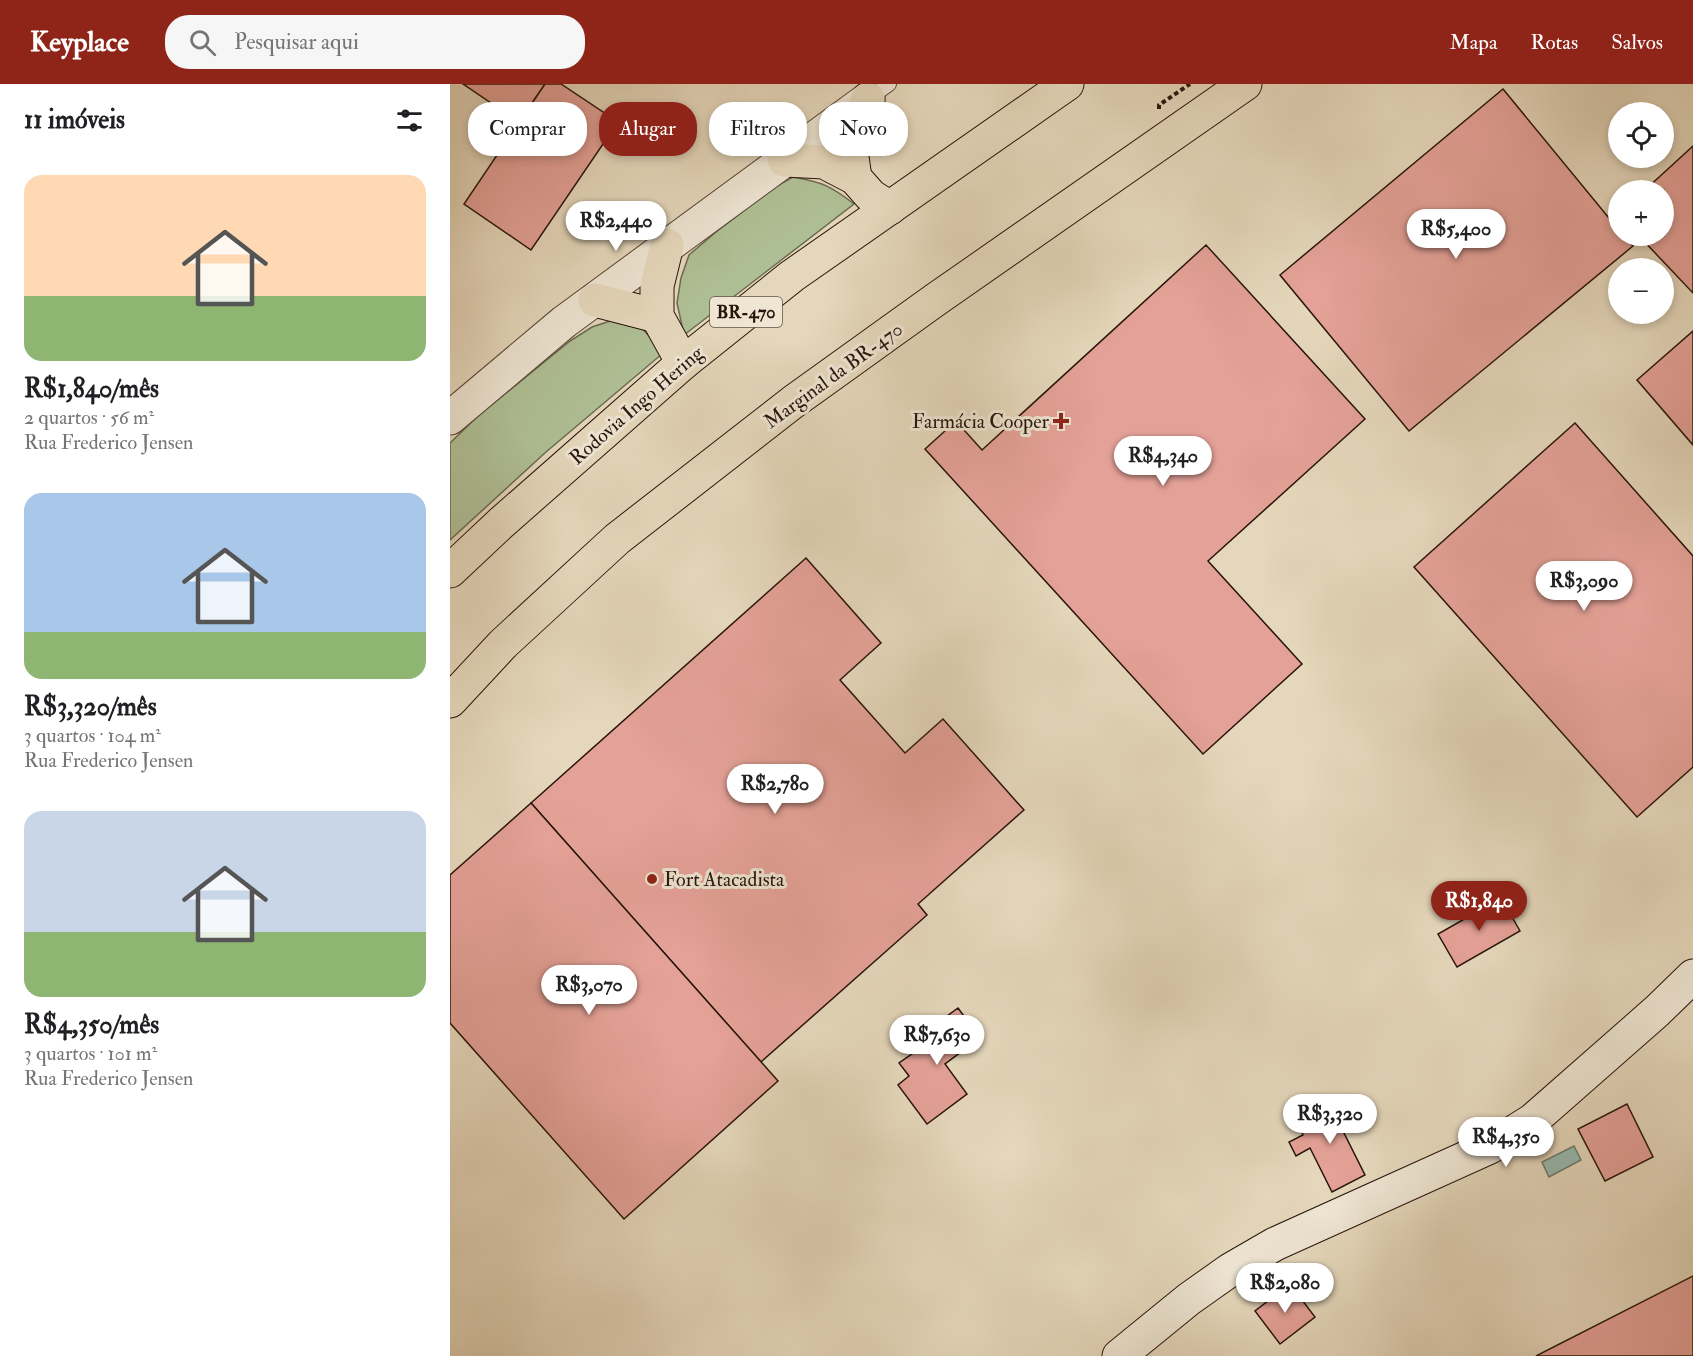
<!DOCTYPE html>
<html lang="pt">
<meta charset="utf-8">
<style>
body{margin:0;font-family:"IM FELL Double Pica",serif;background:#f6f6f6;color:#202124;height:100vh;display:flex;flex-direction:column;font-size:22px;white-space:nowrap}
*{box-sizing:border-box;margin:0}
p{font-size:20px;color:#757577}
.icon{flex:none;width:33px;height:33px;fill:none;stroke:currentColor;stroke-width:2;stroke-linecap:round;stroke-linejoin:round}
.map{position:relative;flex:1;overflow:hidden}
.details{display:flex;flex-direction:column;background:#fff;width:450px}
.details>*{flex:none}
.guide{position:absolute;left:18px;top:18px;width:570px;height:54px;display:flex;gap:12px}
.buttons{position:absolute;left:1158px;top:18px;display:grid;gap:12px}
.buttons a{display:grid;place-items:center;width:66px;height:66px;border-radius:50%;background:#fff;box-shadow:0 3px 9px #0003;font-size:30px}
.price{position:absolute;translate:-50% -51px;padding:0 14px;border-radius:21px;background:#fff;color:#222;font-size:20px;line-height:39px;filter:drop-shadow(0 2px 3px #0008)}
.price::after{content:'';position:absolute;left:50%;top:36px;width:18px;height:14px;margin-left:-9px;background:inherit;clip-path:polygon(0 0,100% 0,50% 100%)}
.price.current{background:#8f2418;color:#fff}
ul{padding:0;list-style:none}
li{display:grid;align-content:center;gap:12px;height:318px;padding:0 24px}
li span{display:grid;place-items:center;height:186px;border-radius:18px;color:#555}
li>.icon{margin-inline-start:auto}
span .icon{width:108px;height:108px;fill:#fffc;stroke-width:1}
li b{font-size:26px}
h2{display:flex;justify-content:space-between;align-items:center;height:72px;padding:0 24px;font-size:26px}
.chip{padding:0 21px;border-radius:24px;background:#fff;box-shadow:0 3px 9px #0003;font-size:21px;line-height:54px}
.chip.current{background:#8f2418;color:#fff}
header{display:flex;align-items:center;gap:36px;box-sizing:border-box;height:84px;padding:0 30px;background:#8f2418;color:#fff}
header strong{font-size:28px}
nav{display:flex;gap:33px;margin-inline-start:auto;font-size:21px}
.search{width:420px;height:54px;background:#f6f6f6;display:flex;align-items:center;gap:15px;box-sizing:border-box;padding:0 21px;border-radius:24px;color:#757577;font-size:22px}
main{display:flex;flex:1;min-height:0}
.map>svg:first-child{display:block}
</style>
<header>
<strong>Keyplace</strong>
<div class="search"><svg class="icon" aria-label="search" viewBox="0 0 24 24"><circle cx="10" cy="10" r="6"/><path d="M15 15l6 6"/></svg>Pesquisar aqui</div>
<nav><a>Mapa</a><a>Rotas</a><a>Salvos</a></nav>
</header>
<main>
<section class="details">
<h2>11 imóveis<svg class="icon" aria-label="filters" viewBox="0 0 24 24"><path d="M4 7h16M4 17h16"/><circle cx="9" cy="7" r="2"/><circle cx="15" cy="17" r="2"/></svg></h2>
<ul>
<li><span style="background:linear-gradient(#ffd9b3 65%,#8fb573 0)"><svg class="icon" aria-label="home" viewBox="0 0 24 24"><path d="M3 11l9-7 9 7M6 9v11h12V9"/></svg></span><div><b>R$1,840/mês</b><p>2 quartos · 56 m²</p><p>Rua Frederico Jensen</p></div></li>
<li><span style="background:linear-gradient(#a9c7e8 75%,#8fb573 0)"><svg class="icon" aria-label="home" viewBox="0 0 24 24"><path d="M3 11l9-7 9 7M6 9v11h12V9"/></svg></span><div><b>R$3,320/mês</b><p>3 quartos · 104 m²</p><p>Rua Frederico Jensen</p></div></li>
<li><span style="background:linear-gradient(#c9d6e8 65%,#8fb573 0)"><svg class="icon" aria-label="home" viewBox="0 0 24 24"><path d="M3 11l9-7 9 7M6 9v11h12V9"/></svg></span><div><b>R$4,350/mês</b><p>3 quartos · 101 m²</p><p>Rua Frederico Jensen</p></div></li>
</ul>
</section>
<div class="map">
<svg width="1243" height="1272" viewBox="0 0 1243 1272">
<rect width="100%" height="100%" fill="#e5d7bb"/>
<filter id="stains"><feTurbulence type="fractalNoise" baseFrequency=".00333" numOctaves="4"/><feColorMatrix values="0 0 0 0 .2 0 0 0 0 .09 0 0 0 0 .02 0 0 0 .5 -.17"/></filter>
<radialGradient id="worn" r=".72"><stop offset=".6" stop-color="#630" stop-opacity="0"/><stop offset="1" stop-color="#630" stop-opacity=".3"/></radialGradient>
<g fill="#afbf95" stroke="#6c6a50" stroke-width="1.5">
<path d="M343 93C372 98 381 102 404 120L234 251 227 219 231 194 239 171 266 148 323 104Z"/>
<path d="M169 234 185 237 199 252 212 270 96 368 0 456V359L29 331 120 257 142 243Z"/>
</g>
<path fill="#96bab0" stroke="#6a786e" stroke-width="1.5" d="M1124 1062 1131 1076 1099 1093 1092 1078Z"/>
<g fill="#e4a197" stroke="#28140c" stroke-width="1.5">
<path d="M13 0H95L69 38Z"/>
<path d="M95 0H111L168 38 81 166 14 120Z"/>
<path d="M1053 5 1168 145V152H1174L1183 162 959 347 830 191Z"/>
<path d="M1243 62V209L1189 152H1214V106H1195Z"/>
<path d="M756 161 915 335 758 477 852 580 753 670 475 365 506 337 532 366Z"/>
<path d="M1243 247V361L1187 296Z"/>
<path d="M1125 339 1243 472V683L1187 733 964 483Z"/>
<path d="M356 474 431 559 390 596 455 669 493 635 574 726 468 820 477 831 311 978 81 719Z"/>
<path d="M81 719 328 997 174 1135 0 939V791Z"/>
<path d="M1051 814 1070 847 1007 883 988 850Z"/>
<path d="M508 924 530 954 495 980 517 1010 477 1040 448 1001 459 992 449 979 466 967 460 959Z"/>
<path d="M887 1012 899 1036 890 1041 915 1091 882 1108 860 1064 846 1072 839 1058 853 1051 849 1043 867 1035 862 1025Z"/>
<path d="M1177 1020 1203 1073 1155 1097 1128 1045Z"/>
<path d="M1243 1192V1272H1086Z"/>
<path d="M840 1200 865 1233 830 1260 805 1227Z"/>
</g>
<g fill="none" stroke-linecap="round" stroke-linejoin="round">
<g stroke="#574538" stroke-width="16">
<path id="service" d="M418 15 439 0"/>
</g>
<g stroke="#574538" stroke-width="35">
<path id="tertiary" d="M0 334 114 238 418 15"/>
</g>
<g stroke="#28140c" stroke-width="35">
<path id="secondary" d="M669 1272 739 1215 780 1186 825 1160 1040 1063 1083 1036 1207 927 1243 892"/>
</g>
<g stroke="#28140c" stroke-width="35">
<g id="motorway">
<path d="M334 76 374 78 405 94 421 112 440 124"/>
<path d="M405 94 400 59 418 15"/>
<path d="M217 161 207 202V232L233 279"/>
<path d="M145 216 207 232"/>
<path d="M0 487 51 439 233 279 342 192 617 0"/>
<path d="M0 617 53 560 167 455 343 318 485 216 795 0"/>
</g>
</g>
<path stroke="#28140c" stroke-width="4" stroke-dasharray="4.5 3" stroke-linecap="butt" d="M709 25V21L740 0"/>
<use href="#service" stroke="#eee5d3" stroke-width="14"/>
<use href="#tertiary" stroke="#eee5d3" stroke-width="33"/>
<use href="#secondary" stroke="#eee5d3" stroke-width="33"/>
<use href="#motorway" stroke="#e5d7bb" stroke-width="33"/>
</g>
<g fill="#8f2418" stroke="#eee5d3" stroke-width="2">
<path d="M608 328h6v6h6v6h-6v6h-6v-6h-6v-6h6z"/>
<circle cx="202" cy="795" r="6"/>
</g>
<g text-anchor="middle" stroke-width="6" stroke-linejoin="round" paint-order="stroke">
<rect fill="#eee5d3" stroke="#635348" stroke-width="1.5" x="260" y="213" width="72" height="30" rx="4.5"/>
<g font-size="18" font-weight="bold" fill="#28140c">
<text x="296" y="234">BR-470</text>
</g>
<g font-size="20" fill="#28140c" stroke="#eee5d3">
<text transform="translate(383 291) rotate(-36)" y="7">Marginal da BR-470</text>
<text transform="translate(186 321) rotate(-41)" y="7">Rodovia Ingo Hering</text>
</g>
<g font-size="20" fill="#28140c" stroke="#eee5d3" text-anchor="end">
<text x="599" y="344">Farmácia Cooper</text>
<text x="214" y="802" text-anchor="start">Fort Atacadista</text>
</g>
</g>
<rect width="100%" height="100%" filter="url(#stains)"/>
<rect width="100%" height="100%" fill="url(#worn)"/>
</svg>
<div class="buttons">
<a><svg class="icon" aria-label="locate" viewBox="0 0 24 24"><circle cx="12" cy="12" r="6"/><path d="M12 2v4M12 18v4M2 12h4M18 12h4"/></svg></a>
<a>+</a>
<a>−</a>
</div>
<b class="price" style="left:166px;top:168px">R$2,440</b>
<b class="price" style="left:1006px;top:176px">R$5,400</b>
<b class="price" style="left:713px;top:403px">R$4,340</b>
<b class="price" style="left:1134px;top:528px">R$3,090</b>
<b class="price" style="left:325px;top:731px">R$2,780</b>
<b class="price current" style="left:1029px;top:848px">R$1,840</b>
<b class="price" style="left:139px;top:932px">R$3,070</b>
<b class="price" style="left:487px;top:982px">R$7,630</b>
<b class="price" style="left:880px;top:1061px">R$3,320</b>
<b class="price" style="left:1056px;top:1084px">R$4,350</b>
<b class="price" style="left:835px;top:1230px">R$2,080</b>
<div class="guide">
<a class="chip">Comprar</a>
<a class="chip current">Alugar</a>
<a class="chip">Filtros</a>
<a class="chip">Novo</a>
</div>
</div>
</main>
